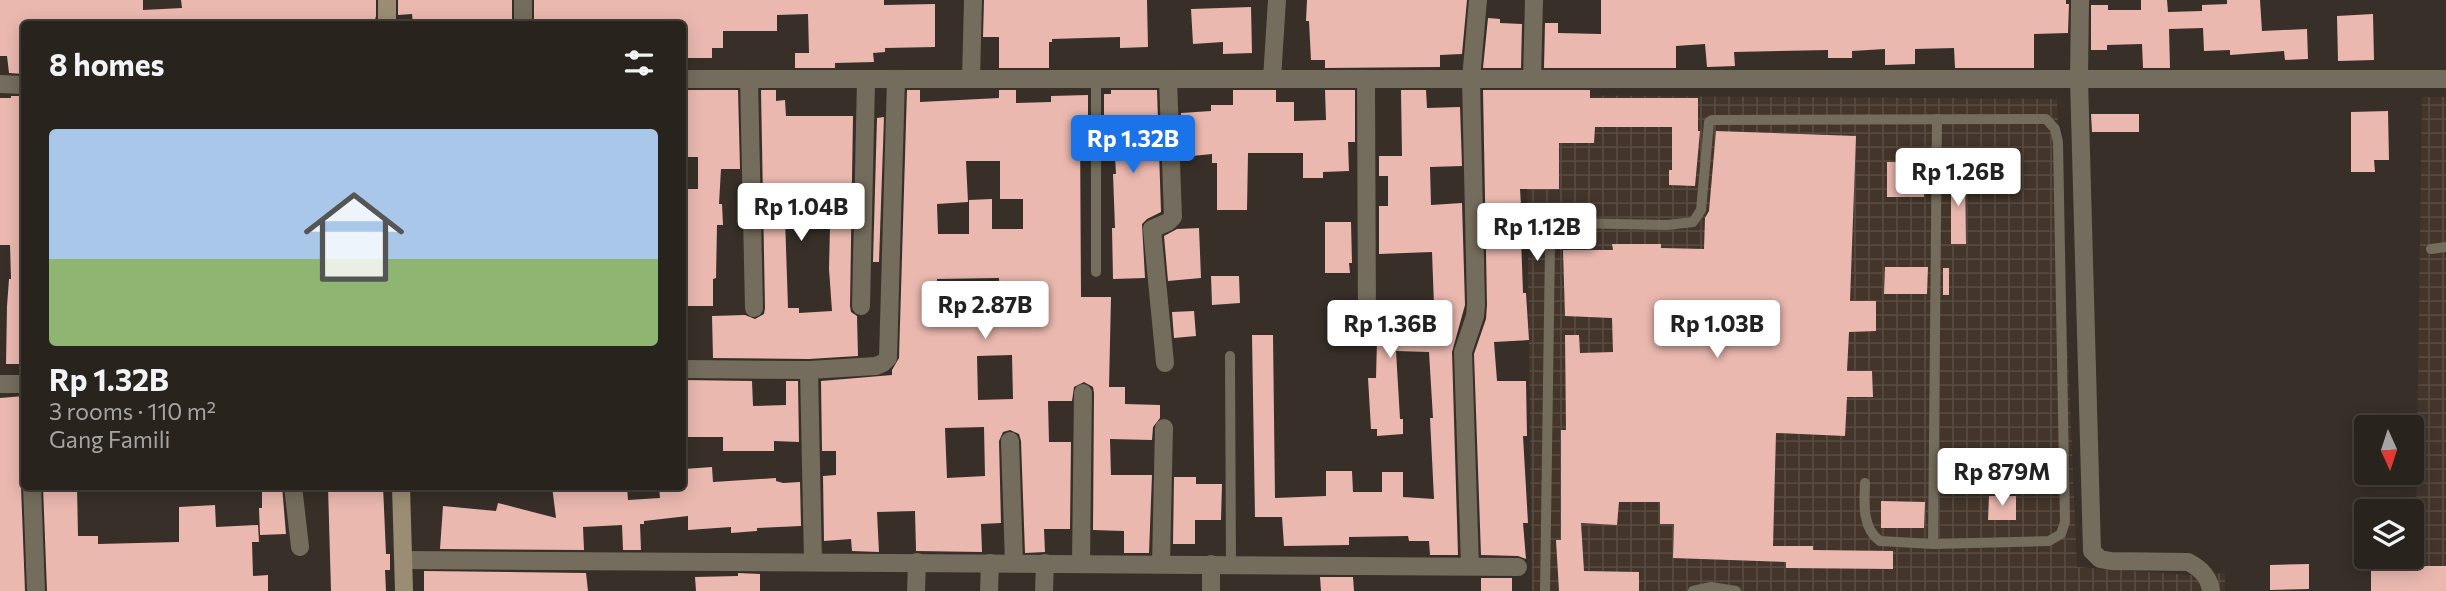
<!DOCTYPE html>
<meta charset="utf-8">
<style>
body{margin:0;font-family:Commissioner,sans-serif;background:#312b27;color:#f1f3f6;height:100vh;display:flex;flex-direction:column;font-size:26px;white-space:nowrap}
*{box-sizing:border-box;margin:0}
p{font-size:23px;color:#a5a4a4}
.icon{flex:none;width:38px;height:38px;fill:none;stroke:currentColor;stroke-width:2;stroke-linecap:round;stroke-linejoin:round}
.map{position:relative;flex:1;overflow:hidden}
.side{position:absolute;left:21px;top:21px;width:665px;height:469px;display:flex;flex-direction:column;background:#29231e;border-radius:7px;box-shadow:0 4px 18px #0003,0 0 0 2px #45403c}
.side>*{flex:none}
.needle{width:46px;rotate:177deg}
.controls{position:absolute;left:2354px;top:415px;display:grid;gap:14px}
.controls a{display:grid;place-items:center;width:70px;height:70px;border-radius:7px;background:#29231e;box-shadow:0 4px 18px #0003,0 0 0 2px #45403c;font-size:35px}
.price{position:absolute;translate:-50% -60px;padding:0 16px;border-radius:7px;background:#fff;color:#222;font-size:23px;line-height:46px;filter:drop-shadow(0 2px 4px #0008)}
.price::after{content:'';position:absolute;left:50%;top:42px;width:21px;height:16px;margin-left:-10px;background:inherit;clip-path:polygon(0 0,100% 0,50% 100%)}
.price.on{background:#1a73e8;color:#fff}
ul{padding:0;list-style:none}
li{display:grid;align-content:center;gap:14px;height:371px;padding:0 28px}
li+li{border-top:2px solid #45403c}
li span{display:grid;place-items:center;height:217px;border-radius:7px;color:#555}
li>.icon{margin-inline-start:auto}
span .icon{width:126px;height:126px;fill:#fffc;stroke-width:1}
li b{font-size:30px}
h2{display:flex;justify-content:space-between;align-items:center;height:84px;padding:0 28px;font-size:30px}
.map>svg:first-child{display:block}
</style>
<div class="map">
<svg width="2446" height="591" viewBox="0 0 2446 591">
<defs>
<pattern id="industrial-grid" width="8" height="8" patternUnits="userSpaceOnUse" patternTransform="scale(1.75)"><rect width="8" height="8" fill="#43352a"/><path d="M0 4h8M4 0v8" fill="none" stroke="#56493f"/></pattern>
</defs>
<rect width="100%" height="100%" fill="#372f28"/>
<g fill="url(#industrial-grid)">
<path d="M1526 95 2057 99 2077 567 2189 575 2225 573V591H1532Z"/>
<path d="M2422 97H2446V591H2415Z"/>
</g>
<g fill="#eab8af" fill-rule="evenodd">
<path d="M0 0H143V10L182 8 181 0H376V16L374 24H24V74L9 73 7 56H0Z"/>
<path d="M398 0H512V24H413L412 14 398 15Z"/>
<path d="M534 0H884V5L935 4V47L885 48V52L873 53 874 62 835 63V68H795V53H809L808 14 777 15V31H723V48H712V58H682V24H534Z"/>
<path d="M984 0H1147L1148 47 1120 48V37L1052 39V42H1049V68H999V37H983Z"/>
<path d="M1307 0H1467L1462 54 1440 55V67L1325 68V60H1311L1309 21H1306Z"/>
<path d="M1601 0H2066V4H2069L2068 33 2034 34V68H1955L1954 48 1915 49V64L1885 65V49L1852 51V58H1828V50L1734 52 1735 66 1707 67 1705 44 1676 46V68H1544L1545 23H1558V33L1601 34Z"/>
<path d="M2141 0H2167L2168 12 2202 11V5L2227 4V0H2260L2262 31 2307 29 2308 59 2285 60 2284 51 2230 55V50L2204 51 2203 28 2169 29 2170 68H2143L2142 44 2107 45V50H2091V5H2108V10H2141Z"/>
<path d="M1251 7 1252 53 1223 54V42L1193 44 1191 9Z"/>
<path d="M2373 14 2374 60 2338 61 2337 16Z"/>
<path d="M1488 18 1500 19V23L1522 24 1521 68H1483Z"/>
<path d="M682 90H738L740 169H721L719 204H722L723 225H717L716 278 713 279V306H682L686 228H682V189H698V157H682Z"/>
<path d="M761 90H776V101L785 100 786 116H853L850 306 851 312 857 316 858 356 809 359 713 358 712 316 745 315 755 319 764 314 765 308ZM831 185 829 269 832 311 799 313V308H788L784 187Z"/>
<path d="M907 90H920V102L999 98V90H1016V103L1051 102V96L1088 95V124L1080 125 1081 297H1111L1109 387H1125V404L1160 405V418L1153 427 1152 440 1110 439 1111 475H1152L1149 553H1124V531L1093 530 1094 393 1093 387 1084 382 1074 387 1072 401H1048L1049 442H1071L1070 529H1044L1045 552 1025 553 1021 441 1019 434 1010 430 1003 432 999 441 1001 523 981 524 982 552 916 551 915 511 877 512 879 552 852 551 851 539 824 541 823 476 836 475V451H822L821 381 892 375V370L899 358ZM966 161H1000V199H1023V229H992V199L969 200V234H938L937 204 968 202ZM999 278V325H944L943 310H938L937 279ZM1012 355 1013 399 978 400 977 356ZM984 427 985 476 947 478 945 428Z"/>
<path d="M1111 90H1157L1161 212 1147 219 1142 224 1145 278 1113 279 1112 228H1115L1113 174H1116L1113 123 1104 124V94H1111Z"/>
<path d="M1233 90H1276V102H1294V121L1326 120 1325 90H1355V142H1348L1349 171 1323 172V178H1303V153H1248L1247 210H1217V163H1212V154L1182 157 1181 113 1211 111V105H1233Z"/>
<path d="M1401 90H1426L1427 108 1460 107 1462 166 1430 167 1431 205 1462 203 1465 305 1452 352 1458 555H1430L1429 541H1409L1408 536 1349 537V545L1284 546 1282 517H1255L1252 335H1273L1275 498 1326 496V471H1352L1353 492H1382V472H1403V497L1434 499 1430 418H1433L1429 352 1396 351 1400 419H1403V434L1377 436V429H1371L1368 378H1376L1378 304 1434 305 1432 252 1379 254V206H1388V176H1379V156H1402Z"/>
<path d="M1483 90H1590V98H1698V131H1700L1695 186 1669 185V170H1672V127H1595L1594 143H1559V189H1520L1523 238H1521L1523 293H1526L1529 340 1494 342 1497 381H1526L1527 436H1523L1528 523H1523L1526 559 1518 556 1481 555 1474 354 1486 319 1487 305Z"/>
<path d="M11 96H24V364H6L7 306 9 279H11L10 245H0V98H11Z"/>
<path d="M2388 111 2389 160H2374L2375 172H2351V112Z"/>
<path d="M2091 114H2139V132H2092Z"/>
<path d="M884 117 879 262H873L877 118Z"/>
<path d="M1716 131 1856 136 1850 301H1876V331L1849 332 1847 371H1872L1873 397H1847L1845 436 1776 433 1773 546H1813V550L1893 551V569L1786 568V562L1673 558 1674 524H1660V502H1619L1617 525 1581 523 1584 571 1639 572V591H1559L1556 540H1561V430H1566L1565 335H1579L1580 353 1613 352 1612 318 1565 316 1563 250H1613L1612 244H1661V248L1704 249 1705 218 1709 211Z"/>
<rect x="1970" y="149" width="25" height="35"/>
<rect x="1887" y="162" width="37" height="35"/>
<path d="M1965 171 1966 244H1951V172Z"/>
<path d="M1325 222H1351L1352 263H1349L1350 273H1325Z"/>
<path d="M1199 228 1201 278 1168 281 1164 236 1177 229Z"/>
<path d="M1885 267H1928L1927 294H1884Z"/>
<rect x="1943" y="268" width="6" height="27"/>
<path d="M1211 276H1239L1240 303 1212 305Z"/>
<path d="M1194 311 1196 336 1174 338 1172 312Z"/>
<path d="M684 380 752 381 753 406 786 405V381H798L799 442 774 441V451H723V437H682Z"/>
<path d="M24 396V478L21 486 25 591H0V398Z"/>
<path d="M712 467 713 482 776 478V481L783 483 800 482 801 526 757 528V531L731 533V527L688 530V516L644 521V524H640L641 550H623L622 525 583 527 584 550 440 549 443 506 496 511 498 503 556 518 552 486H627L628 500 660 498 659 486H684V469Z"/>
<path d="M1174 477H1196V484H1222L1221 520H1195V544H1173Z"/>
<path d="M43 486H77L78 536H98V544L179 542V507L215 505 216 527 258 525 259 542H252L253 576 268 575V591H47Z"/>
<path d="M262 486H282L286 534 260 535 259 508H262Z"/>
<path d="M328 486H383L386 554H390V570H385L386 591H331Z"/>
<path d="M1989 496H2016V520H1988Z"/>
<path d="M1881 501 1925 502 1924 528H1881Z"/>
<path d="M2309 564V589L2270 590V565Z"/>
<path d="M2417 566H2446V591H2371V571H2418Z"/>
<path d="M424 571 586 573 588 591H424Z"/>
<path d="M738 573 760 574V591H696L695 577 738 576Z"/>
<path d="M1320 577H1353L1354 591H1321Z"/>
<rect x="1481" y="578" width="31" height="13"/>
</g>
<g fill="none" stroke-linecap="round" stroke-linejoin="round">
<g stroke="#746c5c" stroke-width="10">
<path d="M2431 249 2446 247"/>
<path d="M1096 272V79"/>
<path d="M1230 356 1231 565"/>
<path d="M1933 544 1937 119"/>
<path d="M1545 591 1550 246C1555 233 1558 227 1571 223L1667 225 1693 222 1701 210 1709 122 1712 120 2046 119 2055 129 2058 142 2065 522 2061 534 2049 541 1933 544 1880 541C1862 528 1864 503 1865 483"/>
<path d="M1693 591 1711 587 1736 591"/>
</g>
<g stroke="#746c5c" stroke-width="18">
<path d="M523 0V24"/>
<path d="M2080 0 2079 79 2092 551 2100 559 2111 561 2188 562C2200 568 2209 576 2211 591"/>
<path d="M682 79H2446"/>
<path d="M749 79 754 308"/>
<path d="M971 79 973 0"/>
<path d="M1272 79 1277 0"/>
<path d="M1366 79 1367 328"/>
<path d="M1532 79 1534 0"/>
<path d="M0 84 24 85"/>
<path d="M861 306 866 81"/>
<path d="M1165 363 1152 229 1168 222 1173 217 1168 79"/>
<path d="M682 369 809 370 876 366 883 363 888 358 896 79"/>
<path d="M809 370 813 562"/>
<path d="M0 384H24"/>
<path d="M1010 441 1014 563"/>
<path d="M32 486 36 591"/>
<path d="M293 486 300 547"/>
<path d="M404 560 1518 567"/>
<path d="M1081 564 1083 393"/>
<path d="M1161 564 1164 428"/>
<path d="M1211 564V591"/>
<path d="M1470 566 1463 352 1475 316 1476 305 1471 79 1478 0"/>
<path d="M916 591 917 562"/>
<path d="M989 591 990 563"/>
<path d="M1044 591 1045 563"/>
</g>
<g stroke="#9a8d73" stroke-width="18">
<path d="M387 0V24"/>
<path d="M401 486 404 591"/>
</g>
</g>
</svg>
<div class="controls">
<a><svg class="needle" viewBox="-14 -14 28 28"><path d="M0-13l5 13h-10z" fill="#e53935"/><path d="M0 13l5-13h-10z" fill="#a5a4a4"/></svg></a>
<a><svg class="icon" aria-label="layers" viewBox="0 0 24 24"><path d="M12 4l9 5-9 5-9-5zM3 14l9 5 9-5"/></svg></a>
</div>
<b class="price on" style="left:1133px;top:175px">Rp 1.32B</b>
<b class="price" style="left:1958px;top:208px">Rp 1.26B</b>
<b class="price" style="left:801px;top:243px">Rp 1.04B</b>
<b class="price" style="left:1537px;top:263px">Rp 1.12B</b>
<b class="price" style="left:985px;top:341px">Rp 2.87B</b>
<b class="price" style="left:1390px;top:360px">Rp 1.36B</b>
<b class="price" style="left:1717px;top:360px">Rp 1.03B</b>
<b class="price" style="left:2002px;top:508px">Rp 879M</b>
<section class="side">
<h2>8 homes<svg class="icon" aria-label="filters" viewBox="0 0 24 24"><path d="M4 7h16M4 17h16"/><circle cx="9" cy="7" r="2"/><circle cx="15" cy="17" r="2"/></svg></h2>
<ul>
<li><span style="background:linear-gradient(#a9c7e8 60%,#8fb573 0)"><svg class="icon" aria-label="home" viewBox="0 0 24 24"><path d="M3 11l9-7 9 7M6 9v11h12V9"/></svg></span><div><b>Rp 1.32B</b><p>3 rooms · 110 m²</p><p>Gang Famili</p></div></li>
</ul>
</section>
</div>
